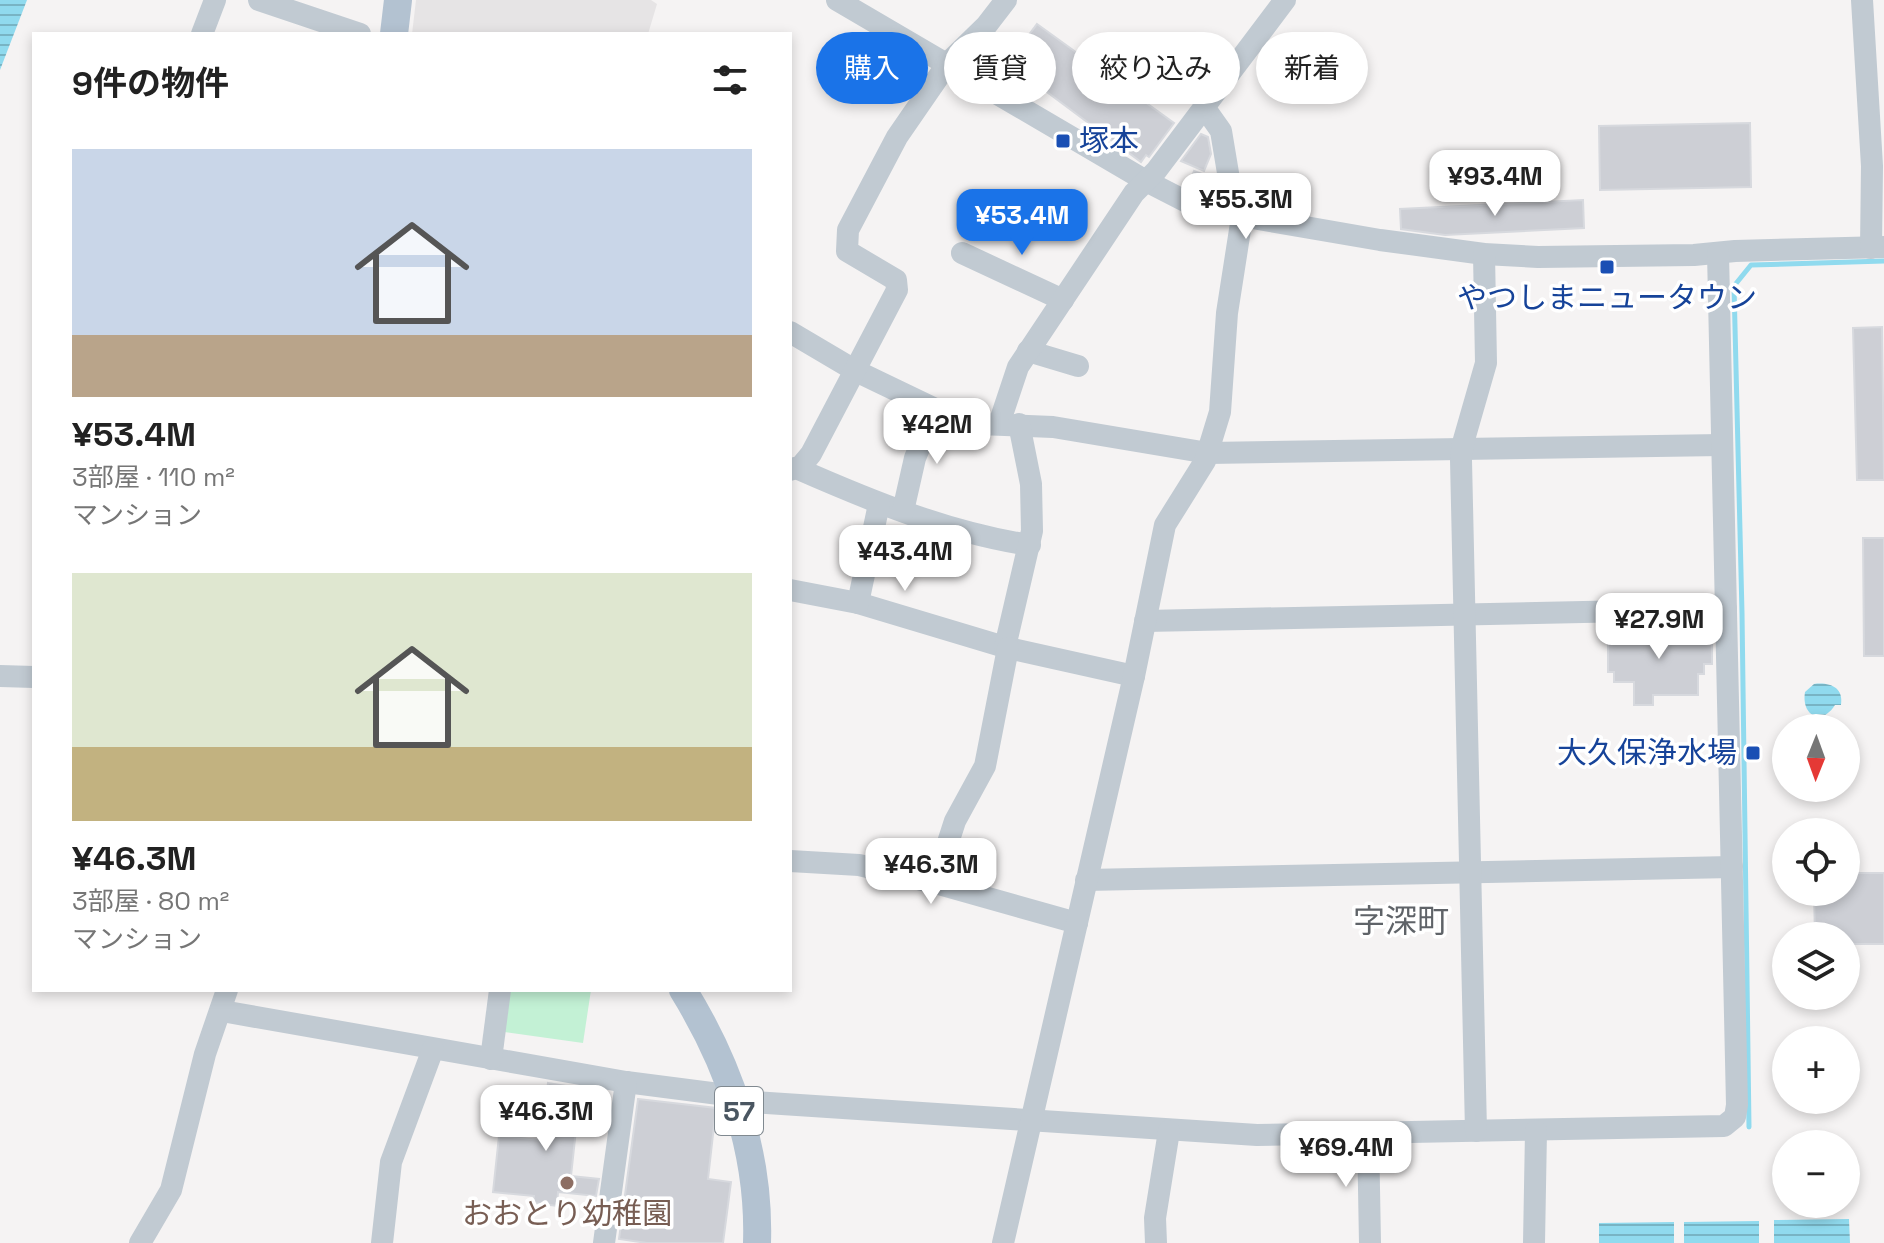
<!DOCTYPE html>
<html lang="ja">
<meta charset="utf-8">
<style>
body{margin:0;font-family:"Space Grotesk","Noto Sans JP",sans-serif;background:#f2f2f2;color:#222;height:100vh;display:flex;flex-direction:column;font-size:30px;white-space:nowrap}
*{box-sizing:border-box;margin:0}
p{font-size:26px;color:#767676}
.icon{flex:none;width:44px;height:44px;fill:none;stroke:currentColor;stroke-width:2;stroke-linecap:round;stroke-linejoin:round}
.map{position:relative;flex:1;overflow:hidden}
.side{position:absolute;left:32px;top:32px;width:760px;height:960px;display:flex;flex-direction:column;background:#fff;border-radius:0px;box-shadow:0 4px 12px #0003}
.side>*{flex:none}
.guide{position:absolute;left:816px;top:32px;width:760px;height:72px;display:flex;gap:16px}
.needle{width:52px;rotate:181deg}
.fabs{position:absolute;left:1772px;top:714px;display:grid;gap:16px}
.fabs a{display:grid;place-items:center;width:88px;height:88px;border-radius:50%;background:#fff;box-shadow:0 4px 12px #0003;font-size:40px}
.price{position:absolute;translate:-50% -68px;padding:0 18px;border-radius:16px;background:#fff;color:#222;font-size:26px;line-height:52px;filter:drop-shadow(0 2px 4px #0008)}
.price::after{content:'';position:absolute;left:50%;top:48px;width:24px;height:18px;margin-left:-12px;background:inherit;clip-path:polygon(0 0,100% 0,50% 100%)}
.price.active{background:#1a73e8;color:#fff}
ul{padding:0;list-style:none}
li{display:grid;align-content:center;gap:16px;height:424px;padding:0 40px}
li span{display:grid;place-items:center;height:248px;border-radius:0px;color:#555}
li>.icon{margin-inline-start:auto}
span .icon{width:144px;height:144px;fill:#fffc;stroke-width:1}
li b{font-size:34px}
h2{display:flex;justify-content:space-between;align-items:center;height:96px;padding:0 40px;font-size:34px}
.chip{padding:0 28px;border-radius:36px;background:#fff;box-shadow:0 4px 12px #0003;font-size:28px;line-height:72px}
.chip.active{background:#1a73e8;color:#fff}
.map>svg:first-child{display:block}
</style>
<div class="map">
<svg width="1884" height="1243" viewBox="0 0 1884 1243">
<defs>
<pattern id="water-rules" width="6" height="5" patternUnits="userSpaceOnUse" patternTransform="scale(2)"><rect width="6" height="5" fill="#90daee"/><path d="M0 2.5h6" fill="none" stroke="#78b4c4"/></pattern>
</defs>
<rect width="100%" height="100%" fill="#f5f3f3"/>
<path fill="#e6e4e5" d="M416 0H651L657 4 648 34H412Z"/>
<path fill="#c3f1d5" d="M510 990H591L583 1043 504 1032Z"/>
<g fill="url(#water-rules)">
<path d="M0 0H27L0 70Z"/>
<path d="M1814 684C1829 682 1844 687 1841 705H1835C1822 726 1801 716 1805 692Z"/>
<path d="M1849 1219 1850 1243H1774V1220Z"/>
<path d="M1759 1221V1243H1684V1222Z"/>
<path d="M1674 1222V1243H1599V1223Z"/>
</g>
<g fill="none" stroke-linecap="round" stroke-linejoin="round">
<path stroke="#90daee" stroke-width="5" d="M1749 1127 1742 613 1734 286 1751 265 1884 261"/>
</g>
<g fill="#cdcfd5" stroke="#d7d9de" stroke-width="2">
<path d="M1037 24 1174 123 1149 157 1146 155 1141 162 1008 63Z"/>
<path d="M1750 123 1751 187 1600 190 1599 126Z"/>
<path d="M1201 134 1208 137 1211 154 1204 171 1181 161Z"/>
<path d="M1194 171 1215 179V195L1188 187Z"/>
<path d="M1583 200 1584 228 1445 235 1401 229 1400 209Z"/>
<path d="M1882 327 1884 480H1857L1853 328Z"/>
<path d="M1863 538H1884V656H1864Z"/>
<path d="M1608 629H1708V640H1712V664H1704V674H1698V695H1653V705H1634V682H1614V672H1608Z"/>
<path d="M1846 873H1884V944H1846V936H1815L1814 892H1846Z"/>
<path d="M548 1083 596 1091 594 1104 579 1102 571 1176 599 1179 596 1196 558 1192 557 1206 533 1203 534 1196 493 1192 499 1136 541 1140Z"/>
<path d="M638 1099 716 1108 708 1179 731 1182 723 1243H647L619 1239Z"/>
</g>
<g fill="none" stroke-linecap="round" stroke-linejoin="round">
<g stroke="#c1cad2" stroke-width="22">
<path d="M259 0 360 34"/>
<path d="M837 0 1146 181 1187 202 1235 215 1380 240 1484 254 1538 257 1694 255 1735 251 1884 247"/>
<path d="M1862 0 1872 166 1871 248"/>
<path d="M202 34 215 0"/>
<path d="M1204 107 1221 131 1235 215"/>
<path d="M962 253 1063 300"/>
<path d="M790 332 856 371 960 421 978 424 1053 427 1208 453 1722 445"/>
<path d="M1028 351 1078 366"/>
<path d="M999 424 1018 367 1134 193 1156 171 1285 0"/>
<path d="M796 468C871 501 949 533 1030 545"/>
<path d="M790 470 801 466 811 454 897 290 896 280 847 251 848 230 897 137 948 63 986 26 1006 0"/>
<path d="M903 511 915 458 935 410"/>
<path d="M790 590 858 603 1008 648 1134 676"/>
<path d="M858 603 879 504"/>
<path d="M1145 621 1726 609"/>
<path d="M1005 647 1032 531 1031 484 1019 424"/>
<path d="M0 676 34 677"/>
<path d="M790 861 859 865 935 883 1077 923"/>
<path d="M1086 880 1732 867"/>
<path d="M935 883 955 821 985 766 1008 648"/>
<path d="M222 1011 626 1082 719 1094 737 1101 1257 1135 1724 1126 1735 1117 1737 1105 1718 253"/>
<path d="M491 1059 500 990"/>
<path d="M1476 1131 1461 460 1463 443 1486 363 1484 254"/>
<path d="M1368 1134 1370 1243"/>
<path d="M140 1243 171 1190 205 1054 227 990"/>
<path d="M382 1243 391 1162 433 1049"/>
<path d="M604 1243 626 1082"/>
<path d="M1003 1243 1134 676 1165 525 1205 461 1220 412 1227 313 1242 217"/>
<path d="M1156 1243 1155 1218 1169 1131"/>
<path d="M1534 1243 1536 1131"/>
</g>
<g stroke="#b3c2d1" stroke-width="28">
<path d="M394 34 398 0"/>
<path d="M683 990C730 1066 760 1153 757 1243"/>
</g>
</g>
<g fill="#1a4fb4" stroke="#fff" stroke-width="3">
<rect x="1055" y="133" width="16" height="16" rx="4"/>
<rect x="1599" y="259" width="16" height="16" rx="4"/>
<rect x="1745" y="745" width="16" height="16" rx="4"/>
</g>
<circle fill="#8d6e63" stroke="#fff" stroke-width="3" cx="567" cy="1183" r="8"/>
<g text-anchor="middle" stroke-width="7" stroke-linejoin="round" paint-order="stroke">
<rect fill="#fff" stroke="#808990" stroke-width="2" x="715" y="1087" width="48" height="48" rx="6"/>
<g font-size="28" font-weight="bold" fill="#4a5661">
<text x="739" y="1121">57</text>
</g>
<g font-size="30" fill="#164399" stroke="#fff" text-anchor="start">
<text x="1079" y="151">塚本</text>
<text x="1607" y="308" text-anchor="middle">やつしまニュータウン</text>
<text x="1737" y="763" text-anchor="end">大久保浄水場</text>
</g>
<g font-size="30" fill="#785e54" stroke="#fff">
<text x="567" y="1224">おおとり幼稚園</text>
</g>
<g font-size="32" fill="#5f6368" stroke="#fff">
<text x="1401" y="932">字深町</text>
</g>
</g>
</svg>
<div class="fabs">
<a><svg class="needle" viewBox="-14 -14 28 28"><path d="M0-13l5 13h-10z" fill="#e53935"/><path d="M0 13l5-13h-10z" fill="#767676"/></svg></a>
<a><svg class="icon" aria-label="locate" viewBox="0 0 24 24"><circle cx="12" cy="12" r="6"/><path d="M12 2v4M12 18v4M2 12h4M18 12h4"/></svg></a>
<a><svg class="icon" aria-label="layers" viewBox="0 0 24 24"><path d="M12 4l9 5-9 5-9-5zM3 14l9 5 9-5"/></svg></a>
<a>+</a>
<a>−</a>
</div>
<b class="price" style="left:1495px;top:218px">¥93.4M</b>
<b class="price" style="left:1246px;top:241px">¥55.3M</b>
<b class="price active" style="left:1022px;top:257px">¥53.4M</b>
<b class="price" style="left:937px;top:466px">¥42M</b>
<b class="price" style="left:905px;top:593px">¥43.4M</b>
<b class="price" style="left:1659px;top:661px">¥27.9M</b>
<b class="price" style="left:931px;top:906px">¥46.3M</b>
<b class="price" style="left:546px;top:1153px">¥46.3M</b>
<b class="price" style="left:1346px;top:1189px">¥69.4M</b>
<div class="guide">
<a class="chip active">購入</a>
<a class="chip">賃貸</a>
<a class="chip">絞り込み</a>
<a class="chip">新着</a>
</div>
<section class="side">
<h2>9件の物件<svg class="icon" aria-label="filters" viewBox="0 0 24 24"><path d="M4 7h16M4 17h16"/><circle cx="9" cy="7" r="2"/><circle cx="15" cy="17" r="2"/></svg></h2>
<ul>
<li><span style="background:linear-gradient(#c9d6e8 75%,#b9a48a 0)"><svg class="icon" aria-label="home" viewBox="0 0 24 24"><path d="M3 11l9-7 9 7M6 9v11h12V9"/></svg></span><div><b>¥53.4M</b><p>3部屋 · 110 m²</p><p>マンション</p></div></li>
<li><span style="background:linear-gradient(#dfe7d0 70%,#c2b280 0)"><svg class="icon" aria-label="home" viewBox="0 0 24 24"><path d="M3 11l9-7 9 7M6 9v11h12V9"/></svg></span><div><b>¥46.3M</b><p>3部屋 · 80 m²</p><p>マンション</p></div></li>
</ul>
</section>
</div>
